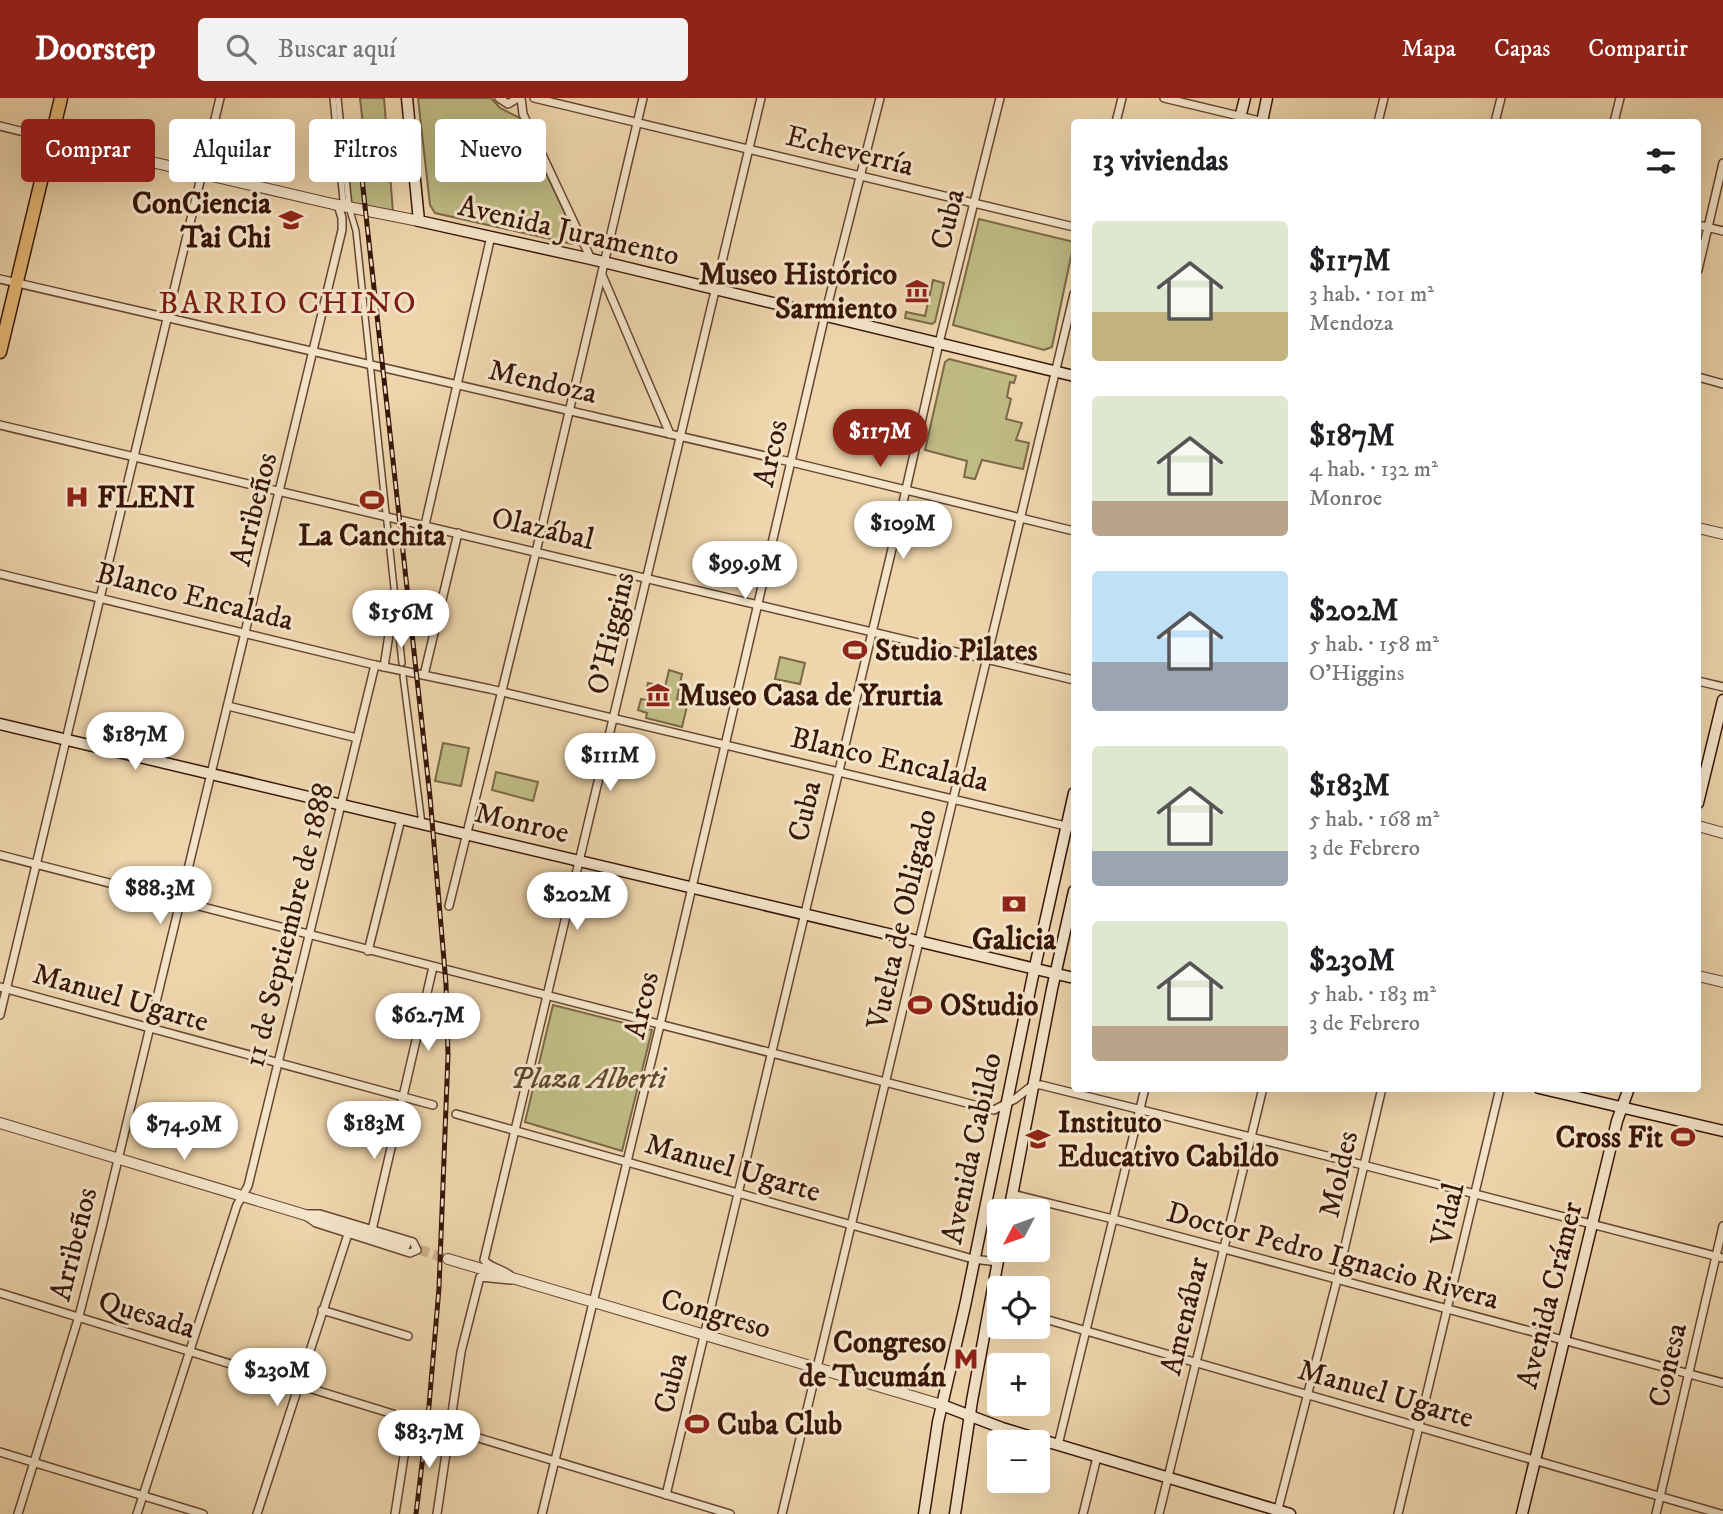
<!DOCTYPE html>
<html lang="es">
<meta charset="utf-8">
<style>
body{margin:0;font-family:"IM FELL DW Pica",serif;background:#f2f2f2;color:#202124;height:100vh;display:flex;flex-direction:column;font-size:26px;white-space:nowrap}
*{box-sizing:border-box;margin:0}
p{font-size:23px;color:#757577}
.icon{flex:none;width:38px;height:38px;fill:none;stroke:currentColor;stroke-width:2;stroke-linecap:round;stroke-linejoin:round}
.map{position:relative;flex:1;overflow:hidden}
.details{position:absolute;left:1071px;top:21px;width:630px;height:973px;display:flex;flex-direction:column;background:#fff;border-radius:7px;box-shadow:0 7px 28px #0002}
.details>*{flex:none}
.top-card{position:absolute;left:21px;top:21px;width:665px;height:63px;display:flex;gap:14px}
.needle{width:46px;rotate:229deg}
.controls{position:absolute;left:987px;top:1101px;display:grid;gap:14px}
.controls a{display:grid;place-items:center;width:63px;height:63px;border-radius:7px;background:#fff;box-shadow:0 7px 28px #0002;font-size:35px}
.price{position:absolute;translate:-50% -60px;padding:0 16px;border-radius:24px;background:#fff;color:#222;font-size:23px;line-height:46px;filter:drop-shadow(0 2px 4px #0008)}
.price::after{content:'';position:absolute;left:50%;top:42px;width:21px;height:16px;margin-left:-10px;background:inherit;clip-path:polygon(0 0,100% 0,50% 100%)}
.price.active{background:#8f2418;color:#fff}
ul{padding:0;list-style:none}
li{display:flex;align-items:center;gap:21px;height:175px;padding:0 21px}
li span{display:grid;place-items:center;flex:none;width:196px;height:140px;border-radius:7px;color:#555}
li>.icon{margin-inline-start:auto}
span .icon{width:84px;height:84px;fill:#fffc;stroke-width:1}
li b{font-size:30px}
h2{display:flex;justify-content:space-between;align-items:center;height:84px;padding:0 21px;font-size:30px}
.chip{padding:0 24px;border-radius:7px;background:#fff;box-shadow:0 7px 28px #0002;font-size:24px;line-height:63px}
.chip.active{background:#8f2418;color:#fff}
header{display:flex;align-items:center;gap:42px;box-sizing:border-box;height:98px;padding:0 35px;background:#8f2418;color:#fff}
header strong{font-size:33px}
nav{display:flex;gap:38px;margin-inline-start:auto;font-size:24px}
.search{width:490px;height:63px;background:#f2f2f2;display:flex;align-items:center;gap:18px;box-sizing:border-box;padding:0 24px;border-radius:7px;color:#757577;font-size:26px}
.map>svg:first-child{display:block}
</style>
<header>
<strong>Doorstep</strong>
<div class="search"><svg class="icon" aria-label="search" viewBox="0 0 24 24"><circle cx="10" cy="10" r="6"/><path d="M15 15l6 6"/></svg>Buscar aquí</div>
<nav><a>Mapa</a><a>Capas</a><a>Compartir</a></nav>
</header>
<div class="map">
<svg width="1723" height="1416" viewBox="0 0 1723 1416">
<rect width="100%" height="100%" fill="#eed5ac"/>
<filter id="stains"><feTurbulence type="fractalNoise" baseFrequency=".00286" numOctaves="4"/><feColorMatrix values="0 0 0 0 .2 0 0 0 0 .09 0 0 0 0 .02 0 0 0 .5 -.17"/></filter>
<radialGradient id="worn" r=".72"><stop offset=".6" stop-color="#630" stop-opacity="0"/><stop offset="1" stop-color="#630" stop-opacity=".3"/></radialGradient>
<g fill="#bfbb84" stroke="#7c6846" stroke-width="2">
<path d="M360 0H384L393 114 349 107 347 82 369 80Z"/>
<path d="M418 0H491L500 10 520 20 577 141 572 146 435 115 430 107Z"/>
<path d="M979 121 1074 144 1052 249 1044 252 953 227Z"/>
<path d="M933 182 944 185 935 224 932 226 905 220 906 214 925 218Z"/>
<path d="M949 261 1016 278 1014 285 1010 284 1007 299 1011 301 1006 321 1022 325 1016 342 1029 345 1023 371 982 362 975 381 964 379 967 363 925 352 945 264Z"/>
<path d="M780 559 805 565 800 586 775 581Z"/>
<path d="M669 572 682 576 677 601 688 604 682 629 646 620 647 615 638 612 641 601 650 603 652 595 646 593 648 585 665 589Z"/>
<path d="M443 645 469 650 461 688 435 683Z"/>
<path d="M496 674 538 684 533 703 492 692Z"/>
<path d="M553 907 652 932 622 1053 525 1024Z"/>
</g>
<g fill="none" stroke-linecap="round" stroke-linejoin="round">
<path stroke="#caaf8b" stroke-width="10" stroke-dasharray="10 5" stroke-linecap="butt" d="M405 1147 448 1161"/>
<g stroke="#664632" stroke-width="8">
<g id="pedestrian">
<path d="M333 0 343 102 347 107"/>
<path d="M338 0 349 109 356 133 402 565"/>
<path d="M403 578 422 726"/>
</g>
</g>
<g stroke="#664632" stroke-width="10">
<g id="minor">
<path d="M499 0 508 6 518 0"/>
<path d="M521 0 523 16 591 161"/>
<path d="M534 0 1074 129"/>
<path d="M1164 0 1264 24"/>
<path d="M1116 24 1122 0"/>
<path d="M1378 24 1384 0"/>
<path d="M1495 24 1501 0"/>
<path d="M1614 24 1620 0"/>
<path d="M0 28 52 41"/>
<path d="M1698 127 1723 133"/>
<path d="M1698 172 1723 65"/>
<path d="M602 177 670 336"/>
<path d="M0 181 791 364 1074 433"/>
<path d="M1698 279 1723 286"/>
<path d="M0 327 1074 582"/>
<path d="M425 427 491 138"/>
<path d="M0 476 375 567 490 591 1074 730"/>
<path d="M384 569 390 530"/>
<path d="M424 577 458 435"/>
<path d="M1698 583 1723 589"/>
<path d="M228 608 357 640"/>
<path d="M0 757 994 1012 1015 1001 1033 987H1041L1363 1067 1723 1160"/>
<path d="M449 808 536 454 643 0"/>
<path d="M368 853 401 721"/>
<path d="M0 889 433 1007"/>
<path d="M0 917 220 0"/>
<path d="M456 1016 973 1161 998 1164"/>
<path d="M1012 1096 1113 1121 1723 1285"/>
<path d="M303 1116H320L413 1144 417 1152 410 1155 316 1125Z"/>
<path d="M372 1132 433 869"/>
<path d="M512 1179C504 1171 490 1170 484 1162L761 0"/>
<path d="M0 1195 393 1316 405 1328 407 1339 395 1416"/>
<path d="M322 1212 408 1238"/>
<path d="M1038 1219 1721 1416"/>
<path d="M449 1331 730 1416"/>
<path d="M1058 1347 1145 990"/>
<path d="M0 1354 203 1416"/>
<path d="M666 1397 902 409 939 245 1000 0"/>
<path d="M1277 1415 1337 1182 1382 990"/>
<path d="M18 1416 79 1218 102 1128 342 132V120L338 107"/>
<path d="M137 1416 237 1107 248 1088 375 567"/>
<path d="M257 1416 348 1136"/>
<path d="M437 1416 461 1254 480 1179 511 1182"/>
<path d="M542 1416 660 927 825 217 880 0"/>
<path d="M782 1416 1074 196"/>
<path d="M1083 1416 1097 1359"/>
<path d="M1159 1416 1263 990"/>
<path d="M1398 1416 1500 990"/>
<path d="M1656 1416 1723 1128"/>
</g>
</g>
<g stroke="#664632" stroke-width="12">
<g id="tertiary">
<path d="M52 41 333 106 419 123"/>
<path d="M1698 430 1723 436"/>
<path d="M1698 728 1723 735"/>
<path d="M1698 878 1723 884"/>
<path d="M0 1025 405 1147"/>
<path d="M448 1161 942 1307"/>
</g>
</g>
<g stroke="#381609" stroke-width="13">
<g id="secondary">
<path d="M407 0 419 123 591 161 1074 278"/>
<path d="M1239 24 1245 0"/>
<path d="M1262 24 1267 0"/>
<path d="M0 626 1074 880"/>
<path d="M1698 705 1723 602"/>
<path d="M1539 990 1723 1033"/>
<path d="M1009 1113 1052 891 1074 793"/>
<path d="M942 1307 1002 1330 1290 1416"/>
<path d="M924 1416 938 1324 965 1208 1032 882 1074 695"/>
<path d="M955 1416 972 1303 1000 1152"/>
<path d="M1522 1416 1617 1023 1629 990"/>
</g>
</g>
<g stroke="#381609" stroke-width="15">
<path id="primary" d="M0 254 61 0"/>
</g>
<use href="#pedestrian" stroke="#f4e4c9" stroke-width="5"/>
<use href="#minor" stroke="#f4e4c9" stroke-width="7"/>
<use href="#tertiary" stroke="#f4e4c9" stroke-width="10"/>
<use href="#secondary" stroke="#f4e4c9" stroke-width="10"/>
<use href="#primary" stroke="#e7ba76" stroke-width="12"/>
<g stroke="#381609" stroke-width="5">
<path id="rail" d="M362 81 430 699 446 886 448 957 439 1190 429 1308 416 1416"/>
</g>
<use href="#rail" stroke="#f4e4c9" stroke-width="2.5" stroke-dasharray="8" stroke-linecap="butt"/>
</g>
<defs>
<g id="university-bare" transform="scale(1.89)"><path d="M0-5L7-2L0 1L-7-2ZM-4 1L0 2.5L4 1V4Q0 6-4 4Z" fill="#8f2418" stroke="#f4e4c9" stroke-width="2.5" paint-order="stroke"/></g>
<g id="museum-bare" transform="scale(1.89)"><path d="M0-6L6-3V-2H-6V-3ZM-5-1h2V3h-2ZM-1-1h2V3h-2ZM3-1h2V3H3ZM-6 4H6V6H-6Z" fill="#8f2418" stroke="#f4e4c9" stroke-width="2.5" paint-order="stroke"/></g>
<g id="hospital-bare" transform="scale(1.89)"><path d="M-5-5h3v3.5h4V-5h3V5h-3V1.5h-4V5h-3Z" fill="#8f2418" stroke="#f4e4c9" stroke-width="2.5" paint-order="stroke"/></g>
<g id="stadium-bare" transform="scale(1.89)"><path d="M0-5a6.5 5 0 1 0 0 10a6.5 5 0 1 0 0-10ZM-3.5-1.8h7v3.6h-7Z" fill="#8f2418" stroke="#f4e4c9" stroke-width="2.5" paint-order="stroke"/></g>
<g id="bank-bare" transform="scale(1.89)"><path d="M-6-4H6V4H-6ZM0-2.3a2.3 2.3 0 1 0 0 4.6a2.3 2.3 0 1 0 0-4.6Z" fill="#8f2418" stroke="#f4e4c9" stroke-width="2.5" paint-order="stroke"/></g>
<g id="metro-bare" transform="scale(1.89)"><path d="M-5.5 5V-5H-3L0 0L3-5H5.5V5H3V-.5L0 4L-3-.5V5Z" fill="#8f2418" stroke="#f4e4c9" stroke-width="2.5" paint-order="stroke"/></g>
</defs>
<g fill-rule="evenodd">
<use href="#university-bare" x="291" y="122"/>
<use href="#museum-bare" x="917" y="193"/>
<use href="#hospital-bare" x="77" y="399"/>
<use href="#stadium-bare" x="372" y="402"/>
<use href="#stadium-bare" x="855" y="552"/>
<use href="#museum-bare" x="658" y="597"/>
<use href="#bank-bare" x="1014" y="806"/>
<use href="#stadium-bare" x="920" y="907"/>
<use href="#stadium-bare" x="1683" y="1039"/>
<use href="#university-bare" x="1038" y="1041"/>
<use href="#metro-bare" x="966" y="1261"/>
<use href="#stadium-bare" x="697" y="1326"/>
</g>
<g text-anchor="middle" stroke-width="6" stroke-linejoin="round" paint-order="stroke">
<g font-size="30" fill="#381609" stroke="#f4e4c9">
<text transform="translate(850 52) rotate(14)" y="10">Echeverría</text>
<text transform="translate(947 121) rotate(-76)" y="10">Cuba</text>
<text transform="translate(569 132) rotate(13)" y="10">Avenida Juramento</text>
<text transform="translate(543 283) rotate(13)" y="10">Mendoza</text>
<text transform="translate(770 355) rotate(-77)" y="10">Arcos</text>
<text transform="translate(253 411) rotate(-76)" y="10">Arribeños</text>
<text transform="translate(543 430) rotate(13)" y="10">Olazábal</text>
<text transform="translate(195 498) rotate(14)" y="10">Blanco Encalada</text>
<text transform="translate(610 535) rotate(-77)" y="10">O'Higgins</text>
<text transform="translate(890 661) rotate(13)" y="10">Blanco Encalada</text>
<text transform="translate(804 713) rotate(-77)" y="10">Cuba</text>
<text transform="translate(522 724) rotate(13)" y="10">Monroe</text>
<text transform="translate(901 821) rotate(-77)" y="10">Vuelta de Obligado</text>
<text transform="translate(288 827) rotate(-76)" y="10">11 de Septiembre de 1888</text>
<text transform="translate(121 899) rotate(16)" y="10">Manuel Ugarte</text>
<text transform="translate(641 907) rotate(-77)" y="10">Arcos</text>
<text transform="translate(971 1050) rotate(-78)" y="10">Avenida Cabildo</text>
<text transform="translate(733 1069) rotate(16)" y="10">Manuel Ugarte</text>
<text transform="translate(1338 1076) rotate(-77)" y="10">Moldes</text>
<text transform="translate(1447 1116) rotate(-77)" y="10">Vidal</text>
<text transform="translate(73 1146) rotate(-76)" y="10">Arribeños</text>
<text transform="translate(1333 1157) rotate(15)" y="10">Doctor Pedro Ignacio Rivera</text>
<text transform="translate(1549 1197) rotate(-76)" y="10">Avenida Crámer</text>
<text transform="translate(716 1215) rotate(16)" y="10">Congreso</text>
<text transform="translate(147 1216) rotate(17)" y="10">Quesada</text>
<text transform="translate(1184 1218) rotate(-76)" y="10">Amenábar</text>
<text transform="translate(1667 1267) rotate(-77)" y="10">Conesa</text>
<text transform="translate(670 1285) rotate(-76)" y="10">Cuba</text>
<text transform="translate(1386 1295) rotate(16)" y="10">Manuel Ugarte</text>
</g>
<g font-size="30" font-weight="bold" fill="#381609" stroke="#f4e4c9" text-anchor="start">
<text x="271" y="115" text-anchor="end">ConCiencia<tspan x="271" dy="34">Tai Chi</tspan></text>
<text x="897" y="186" text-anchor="end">Museo Histórico<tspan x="897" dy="34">Sarmiento</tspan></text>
<text x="97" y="409">FLENI</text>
<text x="372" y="447" text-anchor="middle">La Canchita</text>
<text x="875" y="562">Studio Pilates</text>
<text x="678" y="607">Museo Casa de Yrurtia</text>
<text x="1014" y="851" text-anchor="middle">Galicia</text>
<text x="940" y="917">OStudio</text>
<text x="1058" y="1034">Instituto<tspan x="1058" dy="34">Educativo Cabildo</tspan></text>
<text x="1663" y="1049" text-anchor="end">Cross Fit</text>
<text x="946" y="1254" text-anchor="end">Congreso<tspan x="946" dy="34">de Tucumán</tspan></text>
<text x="717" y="1336">Cuba Club</text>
</g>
<g font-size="30" font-style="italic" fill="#60482e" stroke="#f4e4c9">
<text x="588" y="990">Plaza Alberti</text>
</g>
<g font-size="32" letter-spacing="2" fill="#7a1f14" stroke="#f4e4c9">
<text x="288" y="215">BARRIO CHINO</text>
</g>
</g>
<rect width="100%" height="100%" filter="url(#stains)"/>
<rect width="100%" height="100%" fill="url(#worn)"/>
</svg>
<div class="controls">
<a><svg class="needle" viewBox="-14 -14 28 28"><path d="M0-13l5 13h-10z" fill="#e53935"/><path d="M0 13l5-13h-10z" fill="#757577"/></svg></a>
<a><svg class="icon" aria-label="locate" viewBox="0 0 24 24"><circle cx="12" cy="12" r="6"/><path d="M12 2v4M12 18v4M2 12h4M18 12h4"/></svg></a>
<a>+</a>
<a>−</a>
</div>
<b class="price active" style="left:880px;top:371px">$117M</b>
<b class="price" style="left:903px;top:463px">$109M</b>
<b class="price" style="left:745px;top:503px">$99.9M</b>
<b class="price" style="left:401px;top:552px">$156M</b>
<b class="price" style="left:135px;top:674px">$187M</b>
<b class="price" style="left:610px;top:695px">$111M</b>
<b class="price" style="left:160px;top:828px">$88.3M</b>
<b class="price" style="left:577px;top:834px">$202M</b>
<b class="price" style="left:428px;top:955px">$62.7M</b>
<b class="price" style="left:374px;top:1063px">$183M</b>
<b class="price" style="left:184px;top:1064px">$74.9M</b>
<b class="price" style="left:277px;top:1310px">$230M</b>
<b class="price" style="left:429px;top:1372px">$83.7M</b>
<div class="top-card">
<a class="chip active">Comprar</a>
<a class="chip">Alquilar</a>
<a class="chip">Filtros</a>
<a class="chip">Nuevo</a>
</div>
<section class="details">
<h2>13 viviendas<svg class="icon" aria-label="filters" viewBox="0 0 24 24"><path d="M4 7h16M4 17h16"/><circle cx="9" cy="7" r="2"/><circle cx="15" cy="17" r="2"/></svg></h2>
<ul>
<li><span style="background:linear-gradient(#dfe7d0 65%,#c2b280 0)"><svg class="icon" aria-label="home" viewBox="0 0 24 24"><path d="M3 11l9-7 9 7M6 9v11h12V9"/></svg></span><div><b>$117M</b><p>3 hab. · 101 m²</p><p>Mendoza</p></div></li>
<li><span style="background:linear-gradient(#dfe7d0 75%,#b9a48a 0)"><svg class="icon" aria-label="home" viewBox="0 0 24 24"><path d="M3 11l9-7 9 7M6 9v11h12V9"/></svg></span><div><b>$187M</b><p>4 hab. · 132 m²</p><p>Monroe</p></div></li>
<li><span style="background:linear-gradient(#bfe0f5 65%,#9aa5b1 0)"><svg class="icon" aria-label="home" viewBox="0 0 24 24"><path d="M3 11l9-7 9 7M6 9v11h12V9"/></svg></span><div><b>$202M</b><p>5 hab. · 158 m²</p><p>O'Higgins</p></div></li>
<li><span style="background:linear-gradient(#dfe7d0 75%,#9aa5b1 0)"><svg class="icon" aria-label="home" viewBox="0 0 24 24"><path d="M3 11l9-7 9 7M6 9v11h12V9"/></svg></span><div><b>$183M</b><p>5 hab. · 168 m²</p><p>3 de Febrero</p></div></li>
<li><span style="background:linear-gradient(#dfe7d0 75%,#b9a48a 0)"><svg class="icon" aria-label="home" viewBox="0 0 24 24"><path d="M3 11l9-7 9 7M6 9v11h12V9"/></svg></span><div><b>$230M</b><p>5 hab. · 183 m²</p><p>3 de Febrero</p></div></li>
</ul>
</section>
</div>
